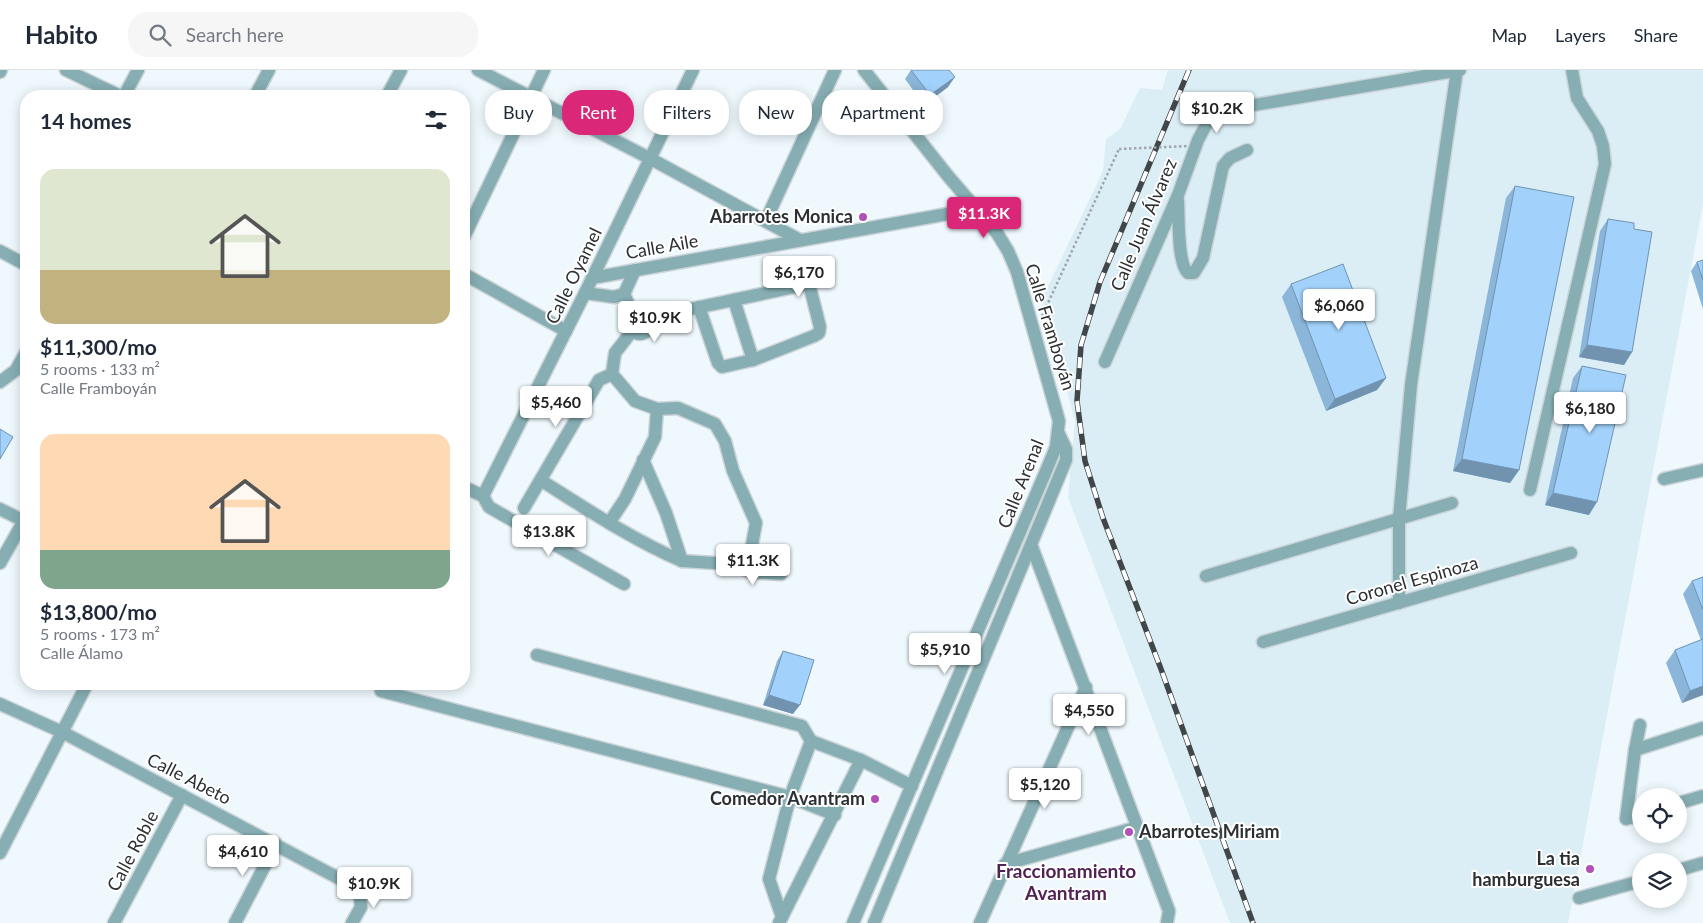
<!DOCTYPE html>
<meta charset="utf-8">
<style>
body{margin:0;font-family:Lato,sans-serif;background:#f6f6f7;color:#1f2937;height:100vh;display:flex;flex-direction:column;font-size:19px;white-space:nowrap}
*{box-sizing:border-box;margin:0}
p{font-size:16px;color:#747a83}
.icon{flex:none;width:28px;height:28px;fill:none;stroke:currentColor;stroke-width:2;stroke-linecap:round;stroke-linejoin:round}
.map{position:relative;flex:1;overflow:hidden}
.details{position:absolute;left:20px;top:20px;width:450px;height:600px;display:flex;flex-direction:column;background:#fff;border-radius:20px;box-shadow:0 2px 12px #0003}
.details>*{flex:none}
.hud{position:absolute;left:485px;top:20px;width:475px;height:45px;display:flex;gap:10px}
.buttons{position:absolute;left:1632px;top:718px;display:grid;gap:10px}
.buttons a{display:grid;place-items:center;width:55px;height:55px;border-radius:50%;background:#fff;box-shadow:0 2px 12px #0003;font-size:25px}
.price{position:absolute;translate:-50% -42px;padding:0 11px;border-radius:5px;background:#fff;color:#222;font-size:16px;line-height:32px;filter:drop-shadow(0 1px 2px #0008)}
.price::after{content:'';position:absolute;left:50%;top:30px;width:15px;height:11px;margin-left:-8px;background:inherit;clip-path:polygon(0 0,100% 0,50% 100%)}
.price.active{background:#db2777;color:#fff}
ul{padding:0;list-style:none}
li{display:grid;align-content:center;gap:10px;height:265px;padding:0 20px}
li span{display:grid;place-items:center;height:155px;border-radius:15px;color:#555}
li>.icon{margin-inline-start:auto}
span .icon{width:90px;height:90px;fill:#fffc;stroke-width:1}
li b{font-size:21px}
h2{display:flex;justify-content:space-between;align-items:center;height:60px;padding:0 20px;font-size:21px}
.tag{padding:0 18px;border-radius:20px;background:#fff;box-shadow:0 2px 12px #0003;font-size:18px;line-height:45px}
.tag.active{background:#db2777;color:#fff}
header{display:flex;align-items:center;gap:30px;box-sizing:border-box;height:70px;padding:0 25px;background:#fff;border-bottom:1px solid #e0e1e3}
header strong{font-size:24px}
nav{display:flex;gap:28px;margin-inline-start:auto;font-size:18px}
.search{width:350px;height:45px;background:#f6f6f7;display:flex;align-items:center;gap:12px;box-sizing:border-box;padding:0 18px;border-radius:20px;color:#747a83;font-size:19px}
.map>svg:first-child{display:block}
</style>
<header>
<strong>Habito</strong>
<div class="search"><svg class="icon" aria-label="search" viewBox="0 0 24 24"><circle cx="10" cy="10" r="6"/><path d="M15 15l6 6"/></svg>Search here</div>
<nav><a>Map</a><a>Layers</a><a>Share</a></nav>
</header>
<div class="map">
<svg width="1703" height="853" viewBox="0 0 1703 853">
<rect width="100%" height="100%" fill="#eef8fd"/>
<path fill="#dbeef6" d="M1168 0H1703V134L1568 853H1230L1068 427 1075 351 1042 229 1103 101 1106 69 1120 59 1140 18 1162 20Z"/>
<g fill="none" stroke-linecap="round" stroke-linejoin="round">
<g stroke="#cbd4d8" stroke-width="15">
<g id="minor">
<path d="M66 0 120 26"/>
<path d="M478 0 651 89 800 170"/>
<path d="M0 2 1 0"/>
<path d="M124 26 138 0"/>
<path d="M255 26 269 0"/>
<path d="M387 26 401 0"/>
<path d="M1178 130C1179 146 1177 193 1188 203H1194L1203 188 1223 96 1230 88 1247 80"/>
<path d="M766 150 835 0"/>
<path d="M464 167 544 0"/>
<path d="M0 181 26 195"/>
<path d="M464 204 566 261"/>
<path d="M592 208 975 139"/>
<path d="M585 223 614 227 624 224 635 200"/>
<path d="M624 224 634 246"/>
<path d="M734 230 753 290"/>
<path d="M699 237 718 293 722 297 753 290 814 266 819 263 820 257 804 194"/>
<circle cx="640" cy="254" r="10"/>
<path d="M648 248 809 214"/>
<path d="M632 261 615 283 612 304 635 331 657 339 678 338 715 354 725 371 733 401 756 453 751 480 731 494 682 491 666 443 643 390"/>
<path d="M1105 292 1178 125 1198 70 1213 42 1460 0"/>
<path d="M0 312 16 300 26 282"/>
<path d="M1664 409 1703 400"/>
<path d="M542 411C588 440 633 470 682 491"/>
<path d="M464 417 483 426 489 437 624 514"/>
<path d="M1530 420 1605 94 1603 76 1598 61 1577 28 1572 0"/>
<path d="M483 426 585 223 693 0"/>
<path d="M524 438 599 310 612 304"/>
<path d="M0 439 26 452"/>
<path d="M609 453 625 429 655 367 657 339"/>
<path d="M1032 477 1169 841 1167 853"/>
<path d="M0 493 26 447"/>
<path d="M731 494 751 502 781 504"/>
<path d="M1206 506 1452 433"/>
<path d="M1399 533V449L1411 315 1457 0"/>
<path d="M1263 572 1571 483"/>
<path d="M537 585 802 656 811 671 861 690"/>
<path d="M381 621 790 727 811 671"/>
<path d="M0 634 62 662 359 819 361 837 352 853"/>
<path d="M1640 655 1635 680 1626 749 1641 745"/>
<path d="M1635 680 1703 658"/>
<path d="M1679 733 1703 726"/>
<path d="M0 783 87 614"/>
<path d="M1005 794 1138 757"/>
<path d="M1679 800 1703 793"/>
<path d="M1579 828 1641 811"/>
<path d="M782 847 769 809 790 727 835 745"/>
<path d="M114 853 182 725"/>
<path d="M235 853 276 774"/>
<path d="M779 853 861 690 912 716"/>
<path d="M853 853 1046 401 1056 377 1059 351 1017 202 1008 181 997 163 948 106 864 0"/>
<path d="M874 853 1066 390V379L1059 364"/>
<path d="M980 853 1086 617"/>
</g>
</g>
<path stroke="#9fa6aa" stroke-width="2.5" stroke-dasharray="2.5 2.5" stroke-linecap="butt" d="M1042 246 1119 79"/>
<use href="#minor" stroke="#86aeb3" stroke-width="12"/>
<g stroke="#414648" stroke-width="5.5">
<path id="rail" d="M1189 0 1100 212 1081 275 1077 331 1085 391 1103 448 1161 599 1253 853"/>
</g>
<use href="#rail" stroke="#fff" stroke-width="4" stroke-dasharray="11" stroke-linecap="butt"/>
<path stroke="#9fa6aa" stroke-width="2.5" stroke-dasharray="2.5 2.5" stroke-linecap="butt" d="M1119 79 1189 76"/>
</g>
<g fill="#8bb5d9">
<path d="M911 0 948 17 924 35 905 9Z"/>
<path d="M1515 116 1519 400 1510 413 1453 401 1506 128Z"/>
<path d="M1608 149 1634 159 1632 282 1624 295 1579 287 1600 161Z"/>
<path d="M1703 190V239L1691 201 1697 192Z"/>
<path d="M1291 214 1386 308 1377 320 1326 341 1282 227Z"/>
<path d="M1582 296 1589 445 1545 435 1573 308Z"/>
<path d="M1703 507V625L1682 633 1666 593 1675 580 1701 570 1683 524 1692 511Z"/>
<path d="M783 581 793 644 763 635 777 591Z"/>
</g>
<g fill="#7193b0">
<path d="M955 7 948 17 924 35 930 25Z"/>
<path d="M1587 275 1632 282 1624 295 1579 287Z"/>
<path d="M1386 308 1377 320 1326 341 1335 329Z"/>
<path d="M1462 389 1519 400 1510 413 1453 401Z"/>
<path d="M1553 423 1597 432 1589 445 1545 435Z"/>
<path d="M1703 616V625L1682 633 1690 621Z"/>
<path d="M769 625 800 635 793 644 763 635Z"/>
</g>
<g fill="#a2d2fc" stroke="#7193b0">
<path d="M911 0H949L955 7 930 25Z"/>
<path d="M1515 116 1574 127 1519 400 1462 389Z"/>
<path d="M1608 149 1634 153V159L1652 162 1632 282 1587 275Z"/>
<path d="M1703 190V210L1697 192Z"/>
<path d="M1343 194 1386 308 1335 329 1291 214Z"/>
<path d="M1582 296 1626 305 1597 432 1553 423Z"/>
<path d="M0 359 13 367 0 389Z"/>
<path d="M1703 507V540L1692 511Z"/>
<path d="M1703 569V616L1690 621 1675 580Z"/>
<path d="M783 581 814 590 800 635 769 625Z"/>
</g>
<g fill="#b050b8" stroke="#fff" stroke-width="2">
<circle cx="863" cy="147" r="5"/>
<circle cx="875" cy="729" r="5"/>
<circle cx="1129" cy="762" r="5"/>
<circle cx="1590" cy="799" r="5"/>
</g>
<g text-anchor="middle" stroke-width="4" stroke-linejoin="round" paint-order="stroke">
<g font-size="18" font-weight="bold" fill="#2c3032" stroke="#fff" text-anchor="end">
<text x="853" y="153">Abarrotes Monica</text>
<text x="865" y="735">Comedor Avantram</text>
<text x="1139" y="768" text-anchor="start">Abarrotes Miriam</text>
<text x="1580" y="795">La tia<tspan x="1580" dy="21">hamburguesa</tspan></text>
</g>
<g font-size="18" fill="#2c3032" stroke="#fff">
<text transform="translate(1144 155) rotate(-67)" y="6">Calle Juan Álvarez</text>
<text transform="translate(662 177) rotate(-10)" y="6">Calle Aile</text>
<text transform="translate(574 206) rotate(-64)" y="6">Calle Oyamel</text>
<text transform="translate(1050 257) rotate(73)" y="6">Calle Framboyán</text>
<text transform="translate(1021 414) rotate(-68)" y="6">Calle Arenal</text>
<text transform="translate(1412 511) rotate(-16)" y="6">Coronel Espinoza</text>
<text transform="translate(189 709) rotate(27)" y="6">Calle Abeto</text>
<text transform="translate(133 781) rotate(-62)" y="6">Calle Roble</text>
</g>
<g font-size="19" font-weight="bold" fill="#512355" stroke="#fff">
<text x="1066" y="808">Fraccionamiento<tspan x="1066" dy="22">Avantram</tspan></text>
</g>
</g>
</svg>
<div class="buttons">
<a><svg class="icon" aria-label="locate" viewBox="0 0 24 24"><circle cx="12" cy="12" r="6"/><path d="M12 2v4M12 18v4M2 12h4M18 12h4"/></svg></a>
<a><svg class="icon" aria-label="layers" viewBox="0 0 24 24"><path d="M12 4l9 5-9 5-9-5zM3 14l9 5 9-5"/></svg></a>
</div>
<b class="price" style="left:1217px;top:64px">$10.2K</b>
<b class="price active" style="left:984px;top:169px">$11.3K</b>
<b class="price" style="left:799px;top:228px">$6,170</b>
<b class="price" style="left:1339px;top:261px">$6,060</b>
<b class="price" style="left:655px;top:273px">$10.9K</b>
<b class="price" style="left:556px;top:358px">$5,460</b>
<b class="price" style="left:1590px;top:364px">$6,180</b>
<b class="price" style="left:549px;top:487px">$13.8K</b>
<b class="price" style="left:753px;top:516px">$11.3K</b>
<b class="price" style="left:945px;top:605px">$5,910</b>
<b class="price" style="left:1089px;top:666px">$4,550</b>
<b class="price" style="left:1045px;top:740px">$5,120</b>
<b class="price" style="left:243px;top:807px">$4,610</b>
<b class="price" style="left:374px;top:839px">$10.9K</b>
<div class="hud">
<a class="tag">Buy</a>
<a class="tag active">Rent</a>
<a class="tag">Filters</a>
<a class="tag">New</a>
<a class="tag">Apartment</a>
</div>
<section class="details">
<h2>14 homes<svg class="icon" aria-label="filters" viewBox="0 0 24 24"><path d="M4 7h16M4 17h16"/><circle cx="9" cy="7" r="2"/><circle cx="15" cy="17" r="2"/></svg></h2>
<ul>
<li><span style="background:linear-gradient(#dfe7d0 65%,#c2b280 0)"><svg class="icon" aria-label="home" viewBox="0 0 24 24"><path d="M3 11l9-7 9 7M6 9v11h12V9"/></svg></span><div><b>$11,300/mo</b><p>5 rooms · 133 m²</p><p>Calle Framboyán</p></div></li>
<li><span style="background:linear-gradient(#ffd9b3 75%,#7fa58c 0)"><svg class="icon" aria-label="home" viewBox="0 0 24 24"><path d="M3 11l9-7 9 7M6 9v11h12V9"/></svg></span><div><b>$13,800/mo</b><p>5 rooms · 173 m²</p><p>Calle Álamo</p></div></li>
</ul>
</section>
</div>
